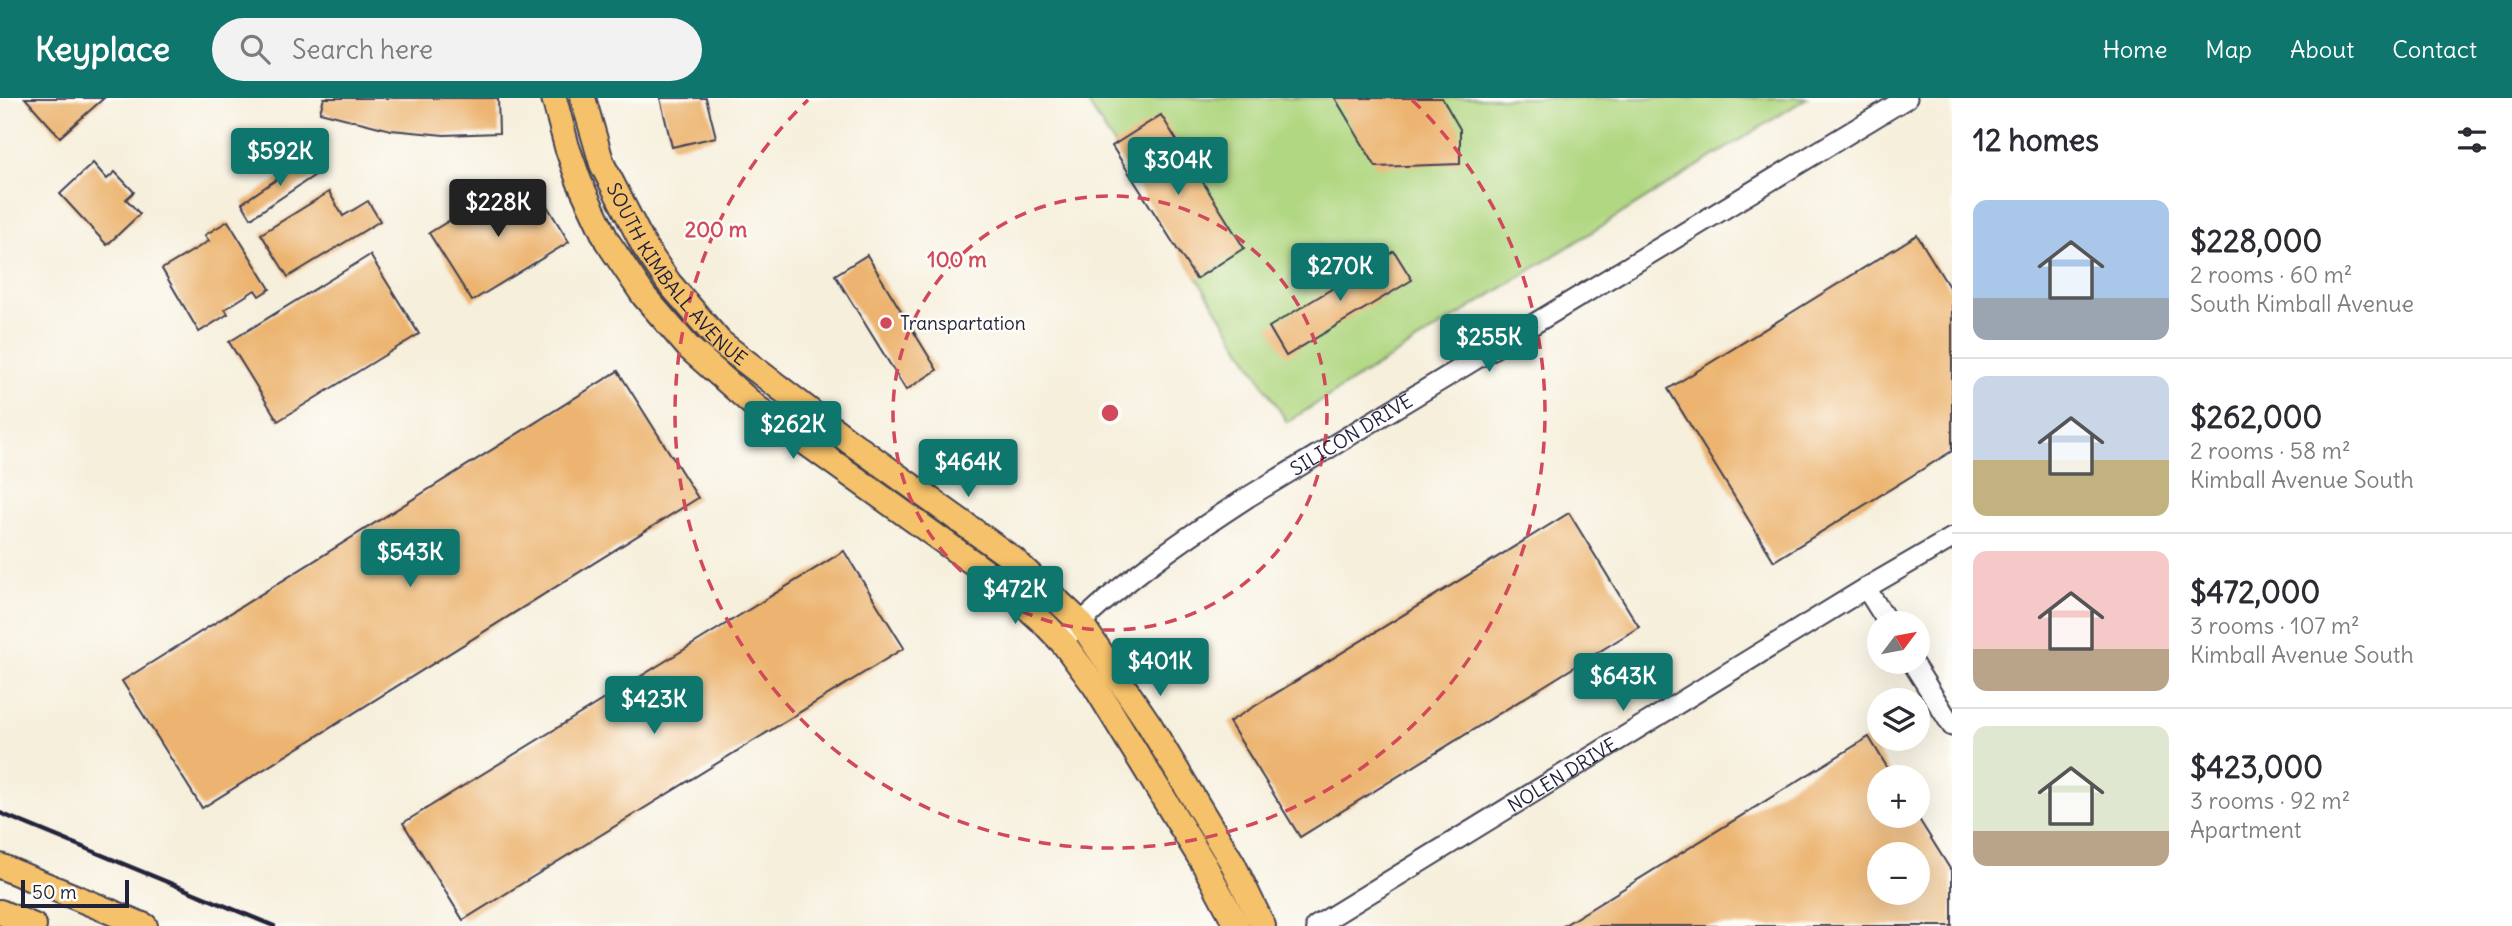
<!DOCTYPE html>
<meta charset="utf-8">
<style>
body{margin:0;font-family:Delius,sans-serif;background:#f2f2f3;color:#2b2b33;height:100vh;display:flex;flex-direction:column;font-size:26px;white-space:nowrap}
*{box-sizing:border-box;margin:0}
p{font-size:23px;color:#7c7c81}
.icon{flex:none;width:38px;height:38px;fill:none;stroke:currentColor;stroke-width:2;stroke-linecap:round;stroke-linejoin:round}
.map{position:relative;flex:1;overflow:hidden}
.side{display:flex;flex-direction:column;background:#fff;width:560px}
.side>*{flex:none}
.needle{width:46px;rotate:58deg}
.tools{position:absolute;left:1867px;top:513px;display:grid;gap:14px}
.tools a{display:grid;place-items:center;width:63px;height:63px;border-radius:50%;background:#fff;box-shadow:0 7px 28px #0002;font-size:35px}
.scale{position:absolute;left:21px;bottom:18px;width:108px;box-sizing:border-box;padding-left:7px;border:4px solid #22223b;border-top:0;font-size:19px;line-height:24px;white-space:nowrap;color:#22223b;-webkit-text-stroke:5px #fdfcf7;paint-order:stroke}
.price{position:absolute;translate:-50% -60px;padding:0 16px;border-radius:7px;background:#0f766e;color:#fff;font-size:23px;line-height:46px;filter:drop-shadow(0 2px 4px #0008)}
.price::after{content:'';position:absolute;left:50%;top:42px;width:21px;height:16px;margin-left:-10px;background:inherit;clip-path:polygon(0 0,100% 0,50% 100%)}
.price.on{background:#222;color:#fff}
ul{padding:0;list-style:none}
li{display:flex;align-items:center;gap:21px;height:175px;padding:0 21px}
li+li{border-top:2px solid #e1e1e2}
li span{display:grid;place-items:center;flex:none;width:196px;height:140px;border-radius:14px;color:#555}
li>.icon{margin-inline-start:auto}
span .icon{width:84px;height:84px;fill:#fffc;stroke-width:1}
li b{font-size:30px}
h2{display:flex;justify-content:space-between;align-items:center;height:84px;padding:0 21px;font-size:30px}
header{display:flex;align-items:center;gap:42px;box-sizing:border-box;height:98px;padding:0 35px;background:#0f766e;color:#fff}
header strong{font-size:33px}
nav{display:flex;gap:38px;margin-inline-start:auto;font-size:24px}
.search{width:490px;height:63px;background:#f2f2f3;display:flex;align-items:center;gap:18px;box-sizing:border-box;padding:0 24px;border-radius:38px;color:#7c7c81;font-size:26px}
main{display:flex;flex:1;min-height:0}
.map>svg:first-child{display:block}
</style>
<header>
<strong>Keyplace</strong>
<div class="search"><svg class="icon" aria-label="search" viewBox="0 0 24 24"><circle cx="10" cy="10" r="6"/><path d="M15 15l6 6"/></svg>Search here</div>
<nav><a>Home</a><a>Map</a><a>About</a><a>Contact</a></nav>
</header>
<main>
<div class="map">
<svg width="1952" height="828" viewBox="0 0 1952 828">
<rect width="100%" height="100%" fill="#fdfcf7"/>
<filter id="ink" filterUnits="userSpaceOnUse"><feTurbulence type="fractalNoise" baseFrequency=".0143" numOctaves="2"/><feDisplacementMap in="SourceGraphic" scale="14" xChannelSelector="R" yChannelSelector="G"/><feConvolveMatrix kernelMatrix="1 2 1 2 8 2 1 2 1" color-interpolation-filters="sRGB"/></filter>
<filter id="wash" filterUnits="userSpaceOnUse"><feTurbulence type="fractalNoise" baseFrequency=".00686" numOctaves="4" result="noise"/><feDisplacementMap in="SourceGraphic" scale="28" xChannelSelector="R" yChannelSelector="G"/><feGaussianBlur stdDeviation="1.57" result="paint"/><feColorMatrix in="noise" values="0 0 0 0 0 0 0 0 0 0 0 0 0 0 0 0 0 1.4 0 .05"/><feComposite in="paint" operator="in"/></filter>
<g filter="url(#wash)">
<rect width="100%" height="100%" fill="#f6efdc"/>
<path fill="#b0d781" stroke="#697c5e" stroke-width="2" d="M1085 0H1807L1287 324Z"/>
<g id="blocks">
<g fill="#ecb470" fill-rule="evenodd">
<path d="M25 0H104L60 39Z"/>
<path d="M324 0H498L499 35 444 37 391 32 320 14Z"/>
<path d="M660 0H706L716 39 672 49Z"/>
<path d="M1335 0H1442L1460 31V66L1376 69Z"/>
<path d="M1161 17 1244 150 1196 181 1112 48Z"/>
<path d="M308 60 318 75 251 120 242 105Z"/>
<path d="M93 65 107 81 115 74 134 94 126 101 140 116 107 147 60 96Z"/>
<path d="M509 86 518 101 536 90 569 144 472 203 429 135Z"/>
<path d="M329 94 343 118 368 103 380 123 288 179 261 136Z"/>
<path d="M228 123 270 191 259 198 255 192 225 211 228 216 199 234 162 171 209 143 205 137Z"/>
<path d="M1917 137 1952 194V353L1774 463 1668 291Z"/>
<path d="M1394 153 1412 182 1286 258 1269 229Z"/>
<path d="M370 157 419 236 278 323 229 244Z"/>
<path d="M867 157 937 272 906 292 835 177Z"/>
<path d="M618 273 698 400 202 710 122 583Z"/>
<path d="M1569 415 1639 529 1300 739 1229 624Z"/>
<path d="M844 453 904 550 463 822 403 725Z"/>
<path d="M1869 639 1893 679H1880V718H1917L1952 774V828H1563ZM1880 756H1918V794H1880Z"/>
</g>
</g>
</g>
<g filter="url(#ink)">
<use href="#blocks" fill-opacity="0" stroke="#424153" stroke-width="2"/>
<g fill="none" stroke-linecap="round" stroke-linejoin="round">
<g stroke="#424153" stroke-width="23">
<g id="minor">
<path d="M1866 490 1888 525"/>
<path id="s1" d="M1062 544C1113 489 1185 440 1248 399L1907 0"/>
<path d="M1912 564 1952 628"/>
<path id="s2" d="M1316 828 1866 490 1952 440"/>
</g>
</g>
<g stroke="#424153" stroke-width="28">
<g id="major">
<path d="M554 0 567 49 579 83 607 143 644 198 689 250 756 309 997 482 1045 526 1064 546 1095 588 1204 766 1237 828"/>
<path id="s3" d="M583 0 602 66 644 148 669 185 720 244 849 343 1013 461 1080 524 1149 626 1233 766 1263 828"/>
<path d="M0 768 145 828"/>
<path d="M0 814 34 828"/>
</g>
</g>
<use href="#minor" stroke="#fff" stroke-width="19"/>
<use href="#major" stroke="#f5c16b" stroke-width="24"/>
<path stroke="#22223b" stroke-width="4.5" d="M0 715 274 828"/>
</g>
</g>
<g fill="none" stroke="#d1495b" stroke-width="3.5" stroke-dasharray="12 9">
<circle cx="1110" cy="315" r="217"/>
<path d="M1412 2A435 435 0 1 1 808 2"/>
</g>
<circle fill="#d1495b" stroke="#fdfcf7" stroke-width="2.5" cx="886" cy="225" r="7"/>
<g text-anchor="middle" stroke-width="5" stroke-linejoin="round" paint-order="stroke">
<g font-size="19" fill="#22223b" stroke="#fdfcf7">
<text dy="7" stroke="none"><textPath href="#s3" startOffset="203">SOUTH KIMBALL AVENUE</textPath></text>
<text dy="7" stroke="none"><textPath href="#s1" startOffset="357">SILICON DRIVE</textPath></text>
<text dy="7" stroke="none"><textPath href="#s2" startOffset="289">NOLEN DRIVE</textPath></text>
</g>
<g font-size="19" fill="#22223b" stroke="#fdfcf7" text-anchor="start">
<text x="900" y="232">Transpartation</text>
</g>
</g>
<circle cx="1110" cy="315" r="10" fill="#d1495b" stroke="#fdfcf7" stroke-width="3.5"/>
<g font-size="21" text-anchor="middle" font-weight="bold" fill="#d1495b" stroke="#fdfcf7" stroke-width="5" stroke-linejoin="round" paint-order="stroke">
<text x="716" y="139">200 m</text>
<text x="957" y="169">100 m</text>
</g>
</svg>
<div class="tools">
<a><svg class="needle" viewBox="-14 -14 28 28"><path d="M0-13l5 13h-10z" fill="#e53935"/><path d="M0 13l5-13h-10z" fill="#7c7c81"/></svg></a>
<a><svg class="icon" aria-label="layers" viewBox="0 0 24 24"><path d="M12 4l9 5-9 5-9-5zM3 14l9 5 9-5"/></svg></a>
<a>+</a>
<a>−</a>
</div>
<div class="scale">50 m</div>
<b class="price" style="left:280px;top:90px">$592K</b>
<b class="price" style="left:1178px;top:99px">$304K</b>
<b class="price on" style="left:498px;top:141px">$228K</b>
<b class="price" style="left:1340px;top:205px">$270K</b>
<b class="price" style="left:1489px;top:276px">$255K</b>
<b class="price" style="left:793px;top:363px">$262K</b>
<b class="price" style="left:968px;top:401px">$464K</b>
<b class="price" style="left:410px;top:491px">$543K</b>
<b class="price" style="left:1015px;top:528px">$472K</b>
<b class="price" style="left:1160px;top:600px">$401K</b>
<b class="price" style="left:1623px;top:615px">$643K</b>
<b class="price" style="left:654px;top:638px">$423K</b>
</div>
<section class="side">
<h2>12 homes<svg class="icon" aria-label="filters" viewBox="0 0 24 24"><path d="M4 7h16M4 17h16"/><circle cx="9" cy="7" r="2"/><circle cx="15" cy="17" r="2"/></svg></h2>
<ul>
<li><span style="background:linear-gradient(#a9c7e8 70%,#9aa5b1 0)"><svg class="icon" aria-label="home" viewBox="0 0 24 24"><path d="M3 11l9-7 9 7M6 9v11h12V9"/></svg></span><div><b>$228,000</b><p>2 rooms · 60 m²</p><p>South Kimball Avenue</p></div></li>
<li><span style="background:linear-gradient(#c9d6e8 60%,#c2b280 0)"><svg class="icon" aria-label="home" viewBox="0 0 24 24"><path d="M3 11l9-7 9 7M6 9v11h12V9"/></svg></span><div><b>$262,000</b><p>2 rooms · 58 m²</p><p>Kimball Avenue South</p></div></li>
<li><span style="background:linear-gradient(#f6c9c9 70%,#b9a48a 0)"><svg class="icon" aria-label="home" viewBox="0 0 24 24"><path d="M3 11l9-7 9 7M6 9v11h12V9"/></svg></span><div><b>$472,000</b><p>3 rooms · 107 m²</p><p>Kimball Avenue South</p></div></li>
<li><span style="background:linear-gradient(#dfe7d0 75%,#b9a48a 0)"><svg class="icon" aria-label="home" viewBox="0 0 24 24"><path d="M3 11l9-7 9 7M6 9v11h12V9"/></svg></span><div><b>$423,000</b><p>3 rooms · 92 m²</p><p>Apartment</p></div></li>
</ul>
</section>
</main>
